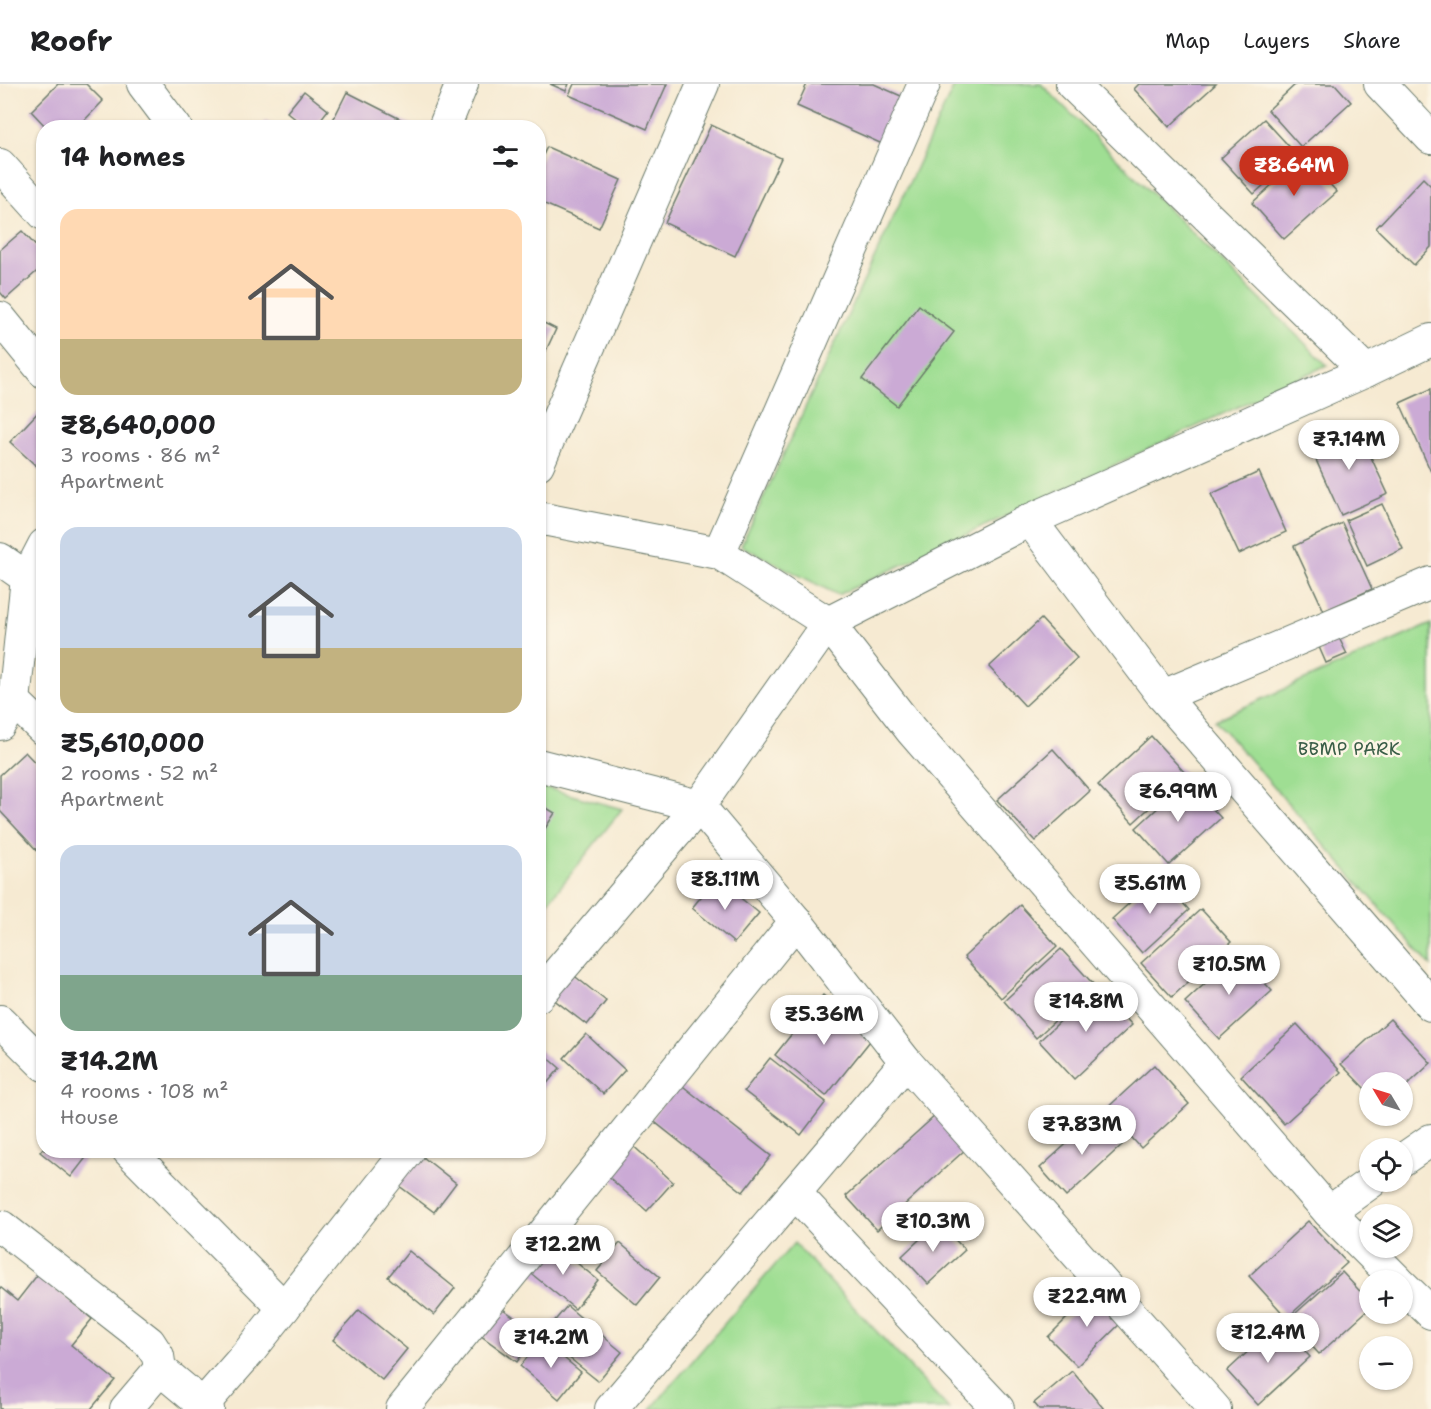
<!DOCTYPE html>
<meta charset="utf-8">
<style>
body{margin:0;font-family:"Shantell Sans",sans-serif;background:#f2f2f2;color:#202124;height:100vh;display:flex;flex-direction:column;font-size:22px;white-space:nowrap}
*{box-sizing:border-box;margin:0}
p{font-size:20px;color:#757577}
.icon{flex:none;width:33px;height:33px;fill:none;stroke:currentColor;stroke-width:2;stroke-linecap:round;stroke-linejoin:round}
.map{position:relative;flex:1;overflow:hidden}
.details{position:absolute;left:36px;top:36px;width:510px;height:1038px;display:flex;flex-direction:column;background:#fff;border-radius:24px;box-shadow:0 2px 4px #0004}
.details>*{flex:none}
.needle{width:39px;rotate:308deg}
.controls{position:absolute;left:1359px;top:988px;display:grid;gap:12px}
.controls a{display:grid;place-items:center;width:54px;height:54px;border-radius:50%;background:#fff;box-shadow:0 2px 4px #0004;font-size:30px}
.price{position:absolute;translate:-50% -51px;padding:0 14px;border-radius:21px;background:#fff;color:#222;font-size:20px;line-height:39px;filter:drop-shadow(0 2px 3px #0008)}
.price::after{content:'';position:absolute;left:50%;top:36px;width:18px;height:14px;margin-left:-9px;background:inherit;clip-path:polygon(0 0,100% 0,50% 100%)}
.price.selected{background:#c8321e;color:#fff}
ul{padding:0;list-style:none}
li{display:grid;align-content:center;gap:12px;height:318px;padding:0 24px}
li span{display:grid;place-items:center;height:186px;border-radius:18px;color:#555}
li>.icon{margin-inline-start:auto}
span .icon{width:108px;height:108px;fill:#fffc;stroke-width:1}
li b{font-size:26px}
h2{display:flex;justify-content:space-between;align-items:center;height:72px;padding:0 24px;font-size:26px}
header{display:flex;align-items:center;gap:36px;box-sizing:border-box;height:84px;padding:0 30px;background:#fff;border-bottom:2px solid #e0e0e0}
header strong{font-size:28px}
nav{display:flex;gap:33px;margin-inline-start:auto;font-size:21px}
.map>svg:first-child{display:block}
</style>
<header>
<strong>Roofr</strong>
<nav><a>Map</a><a>Layers</a><a>Share</a></nav>
</header>
<div class="map">
<svg width="1431" height="1325" viewBox="0 0 1431 1325">
<rect width="100%" height="100%" fill="#fcf5e5"/>
<filter id="ink" filterUnits="userSpaceOnUse"><feTurbulence type="fractalNoise" baseFrequency=".0167" numOctaves="2"/><feDisplacementMap in="SourceGraphic" scale="12" xChannelSelector="R" yChannelSelector="G"/><feConvolveMatrix kernelMatrix="1 2 1 2 8 2 1 2 1" color-interpolation-filters="sRGB"/></filter>
<filter id="wash" filterUnits="userSpaceOnUse"><feTurbulence type="fractalNoise" baseFrequency=".008" numOctaves="4" result="noise"/><feDisplacementMap in="SourceGraphic" scale="24" xChannelSelector="R" yChannelSelector="G"/><feGaussianBlur stdDeviation="1.35" result="paint"/><feColorMatrix in="noise" values="0 0 0 0 0 0 0 0 0 0 0 0 0 0 0 0 0 1.4 0 .05"/><feComposite in="paint" operator="in"/></filter>
<g filter="url(#wash)">
<rect width="100%" height="100%" fill="#f6ead2"/>
<g fill="#9fde93" stroke="#5f8e64" stroke-width="1.5">
<path d="M955 0H1041L1327 281 838 511 741 462Z"/>
<path d="M1431 540V882L1215 636Z"/>
<path d="M539 702 622 725 539 830Z"/>
<path d="M794 1159 949 1325H651Z"/>
</g>
<g id="blocks">
<g fill="#cbaad5">
<path d="M58 0H86L103 17 77 44H47L31 27Z"/>
<path d="M550 0H569L566 7Z"/>
<path d="M574 0H667L647 45 569 11Z"/>
<path d="M807 0H874L910 16 889 63 797 22Z"/>
<path d="M1139 0H1216L1169 43 1134 5Z"/>
<path d="M1296 0H1335L1351 18 1301 63 1268 26Z"/>
<path d="M304 7 328 26 314 44H306L287 28Z"/>
<path d="M347 8 412 41 411 44H329Z"/>
<path d="M1264 35 1297 71 1254 110 1221 74Z"/>
<path d="M265 37 279 44H262Z"/>
<path d="M711 41 781 74 735 172 665 139Z"/>
<path d="M547 63 621 96 599 144 538 117V81Z"/>
<path d="M1304 72 1337 108 1284 155 1252 119Z"/>
<path d="M1423 94 1431 102V163L1414 181 1376 144Z"/>
<path d="M22 147 44 171V181L6 215 0 208V166Z"/>
<path d="M919 221 954 248 897 322 862 295Z"/>
<path d="M538 236 556 245 538 284Z"/>
<path d="M1431 305V388L1400 319Z"/>
<path d="M44 322V389L10 358Z"/>
<path d="M1357 343 1388 410 1341 431 1311 365Z"/>
<path d="M1259 388 1286 448 1239 470 1211 410Z"/>
<path d="M1382 420 1403 465 1367 482 1346 436Z"/>
<path d="M1342 439 1372 505 1324 527 1294 462Z"/>
<path d="M1041 535 1077 574 1025 622 989 583Z"/>
<path d="M1339 554 1347 570 1326 579 1319 563Z"/>
<path d="M1151 652 1186 690 1133 739 1098 701Z"/>
<path d="M1053 665 1090 707 1035 757 997 716Z"/>
<path d="M25 668 44 688V774L0 727V691Z"/>
<path d="M1187 697 1221 734 1169 781 1136 744Z"/>
<path d="M538 719 555 729 541 751 538 749Z"/>
<path d="M1159 792 1189 826 1142 869 1112 835Z"/>
<path d="M716 794 759 829 734 859 692 824Z"/>
<path d="M1020 821 1057 862 1001 914 964 873Z"/>
<path d="M1201 825 1231 858 1172 913 1141 879Z"/>
<path d="M1061 865 1094 901 1036 954 1004 917Z"/>
<path d="M1238 869 1272 907 1219 955 1185 918Z"/>
<path d="M567 886 606 917 587 941 548 911Z"/>
<path d="M1097 903 1132 941 1074 995 1039 957Z"/>
<path d="M823 911 874 952 826 1012 775 971Z"/>
<path d="M1390 935 1431 979 1402 1006V999H1370V1010L1341 980Z"/>
<path d="M1297 940 1341 988 1284 1040 1241 992Z"/>
<path d="M586 950 625 986 603 1010 564 974Z"/>
<path d="M538 965 560 984 538 1010Z"/>
<path d="M770 974 826 1018 801 1051 744 1007Z"/>
<path d="M1154 981 1189 1020 1141 1064 1106 1025Z"/>
<path d="M679 999 771 1072 743 1108 651 1035Z"/>
<path d="M936 1031 966 1065 877 1146 846 1112Z"/>
<path d="M1098 1031 1124 1059 1066 1113 1040 1084Z"/>
<path d="M629 1058 673 1098 647 1127 603 1088Z"/>
<path d="M44 1063V1066H92L71 1093 40 1068Z"/>
<path d="M414 1066 456 1099 434 1128 390 1095Z"/>
<path d="M1308 1137 1347 1179 1287 1234 1249 1192Z"/>
<path d="M938 1138 965 1166 928 1200 902 1172Z"/>
<path d="M551 1158 598 1196 575 1225 528 1187Z"/>
<path d="M620 1159 660 1193 637 1221 597 1187Z"/>
<path d="M409 1167 455 1204 434 1231 388 1193Z"/>
<path d="M1342 1188 1370 1218V1224L1319 1270 1288 1236Z"/>
<path d="M38 1190 92 1235 71 1261 115 1296 91 1325H0V1203L17 1217Z"/>
<path d="M1096 1205 1125 1235 1077 1282 1048 1253Z"/>
<path d="M567 1222 622 1268 598 1297 542 1252Z"/>
<path d="M500 1223 537 1249 517 1278 480 1251Z"/>
<path d="M359 1226 407 1265 382 1296 333 1256Z"/>
<path d="M1279 1239 1310 1273 1258 1321 1227 1287Z"/>
<path d="M542 1256 581 1288 559 1315 520 1282Z"/>
<path d="M1072 1287 1104 1325H1039L1034 1319Z"/>
</g>
</g>
</g>
<g filter="url(#ink)">
<use href="#blocks" fill-opacity="0" stroke="#6a7a6b" stroke-width="1.5"/>
<g fill="none" stroke-linecap="round" stroke-linejoin="round">
<g stroke="#6a7a6b" stroke-width="34">
<g id="minor">
<path d="M143 0 176 44"/>
<path d="M1072 0 1366 287"/>
<path d="M1380 0 1431 54"/>
<path d="M444 44 462 0"/>
<path d="M0 81 44 130"/>
<path d="M0 234 44 288"/>
<path d="M538 380 703 0"/>
<path d="M538 434 719 469 828 539 911 646 1329 1128 1398 1197"/>
<path d="M1030 436 1163 612 1431 921"/>
<path d="M719 469 924 0"/>
<path d="M0 475 27 494"/>
<path d="M1163 612 1431 499"/>
<path d="M14 617 44 646"/>
<path d="M0 640 14 617 27 494 44 461"/>
<path d="M538 681 699 722 796 837 906 978 1215 1325"/>
<path d="M538 912 699 722 828 539 1030 436 1366 287 1431 256"/>
<path d="M0 937 44 981"/>
<path d="M128 1066 284 1224"/>
<path d="M1402 1076 1431 1056"/>
<path d="M795 1109 998 1325"/>
<path d="M1329 1128 1371 1098"/>
<path d="M0 1144 2 1143 149 1258 158 1272 160 1285 208 1325"/>
<path d="M1402 1201 1431 1229"/>
<path d="M126 1325 160 1285"/>
<path d="M199 1325 249 1268 409 1066"/>
<path d="M402 1325 796 837"/>
<path d="M611 1325 906 978"/>
</g>
</g>
<use href="#minor" stroke="#fff" stroke-width="32"/>
</g>
</g>
<g text-anchor="middle" stroke-width="5" stroke-linejoin="round" paint-order="stroke">
<g font-size="18" fill="#395d47" stroke="#fcf5e5">
<text x="1349" y="671">BBMP PARK</text>
</g>
</g>
</svg>
<div class="controls">
<a><svg class="needle" viewBox="-14 -14 28 28"><path d="M0-13l5 13h-10z" fill="#e53935"/><path d="M0 13l5-13h-10z" fill="#757577"/></svg></a>
<a><svg class="icon" aria-label="locate" viewBox="0 0 24 24"><circle cx="12" cy="12" r="6"/><path d="M12 2v4M12 18v4M2 12h4M18 12h4"/></svg></a>
<a><svg class="icon" aria-label="layers" viewBox="0 0 24 24"><path d="M12 4l9 5-9 5-9-5zM3 14l9 5 9-5"/></svg></a>
<a>+</a>
<a>−</a>
</div>
<b class="price selected" style="left:1294px;top:113px">₹8.64M</b>
<b class="price" style="left:1349px;top:387px">₹7.14M</b>
<b class="price" style="left:1178px;top:739px">₹6.99M</b>
<b class="price" style="left:725px;top:827px">₹8.11M</b>
<b class="price" style="left:1150px;top:831px">₹5.61M</b>
<b class="price" style="left:1229px;top:912px">₹10.5M</b>
<b class="price" style="left:1086px;top:949px">₹14.8M</b>
<b class="price" style="left:824px;top:962px">₹5.36M</b>
<b class="price" style="left:1082px;top:1072px">₹7.83M</b>
<b class="price" style="left:933px;top:1169px">₹10.3M</b>
<b class="price" style="left:563px;top:1192px">₹12.2M</b>
<b class="price" style="left:1087px;top:1244px">₹22.9M</b>
<b class="price" style="left:1268px;top:1280px">₹12.4M</b>
<b class="price" style="left:551px;top:1285px">₹14.2M</b>
<section class="details">
<h2>14 homes<svg class="icon" aria-label="filters" viewBox="0 0 24 24"><path d="M4 7h16M4 17h16"/><circle cx="9" cy="7" r="2"/><circle cx="15" cy="17" r="2"/></svg></h2>
<ul>
<li><span style="background:linear-gradient(#ffd9b3 70%,#c2b280 0)"><svg class="icon" aria-label="home" viewBox="0 0 24 24"><path d="M3 11l9-7 9 7M6 9v11h12V9"/></svg></span><div><b>₹8,640,000</b><p>3 rooms · 86 m²</p><p>Apartment</p></div></li>
<li><span style="background:linear-gradient(#c9d6e8 65%,#c2b280 0)"><svg class="icon" aria-label="home" viewBox="0 0 24 24"><path d="M3 11l9-7 9 7M6 9v11h12V9"/></svg></span><div><b>₹5,610,000</b><p>2 rooms · 52 m²</p><p>Apartment</p></div></li>
<li><span style="background:linear-gradient(#c9d6e8 70%,#7fa58c 0)"><svg class="icon" aria-label="home" viewBox="0 0 24 24"><path d="M3 11l9-7 9 7M6 9v11h12V9"/></svg></span><div><b>₹14.2M</b><p>4 rooms · 108 m²</p><p>House</p></div></li>
</ul>
</section>
</div>
